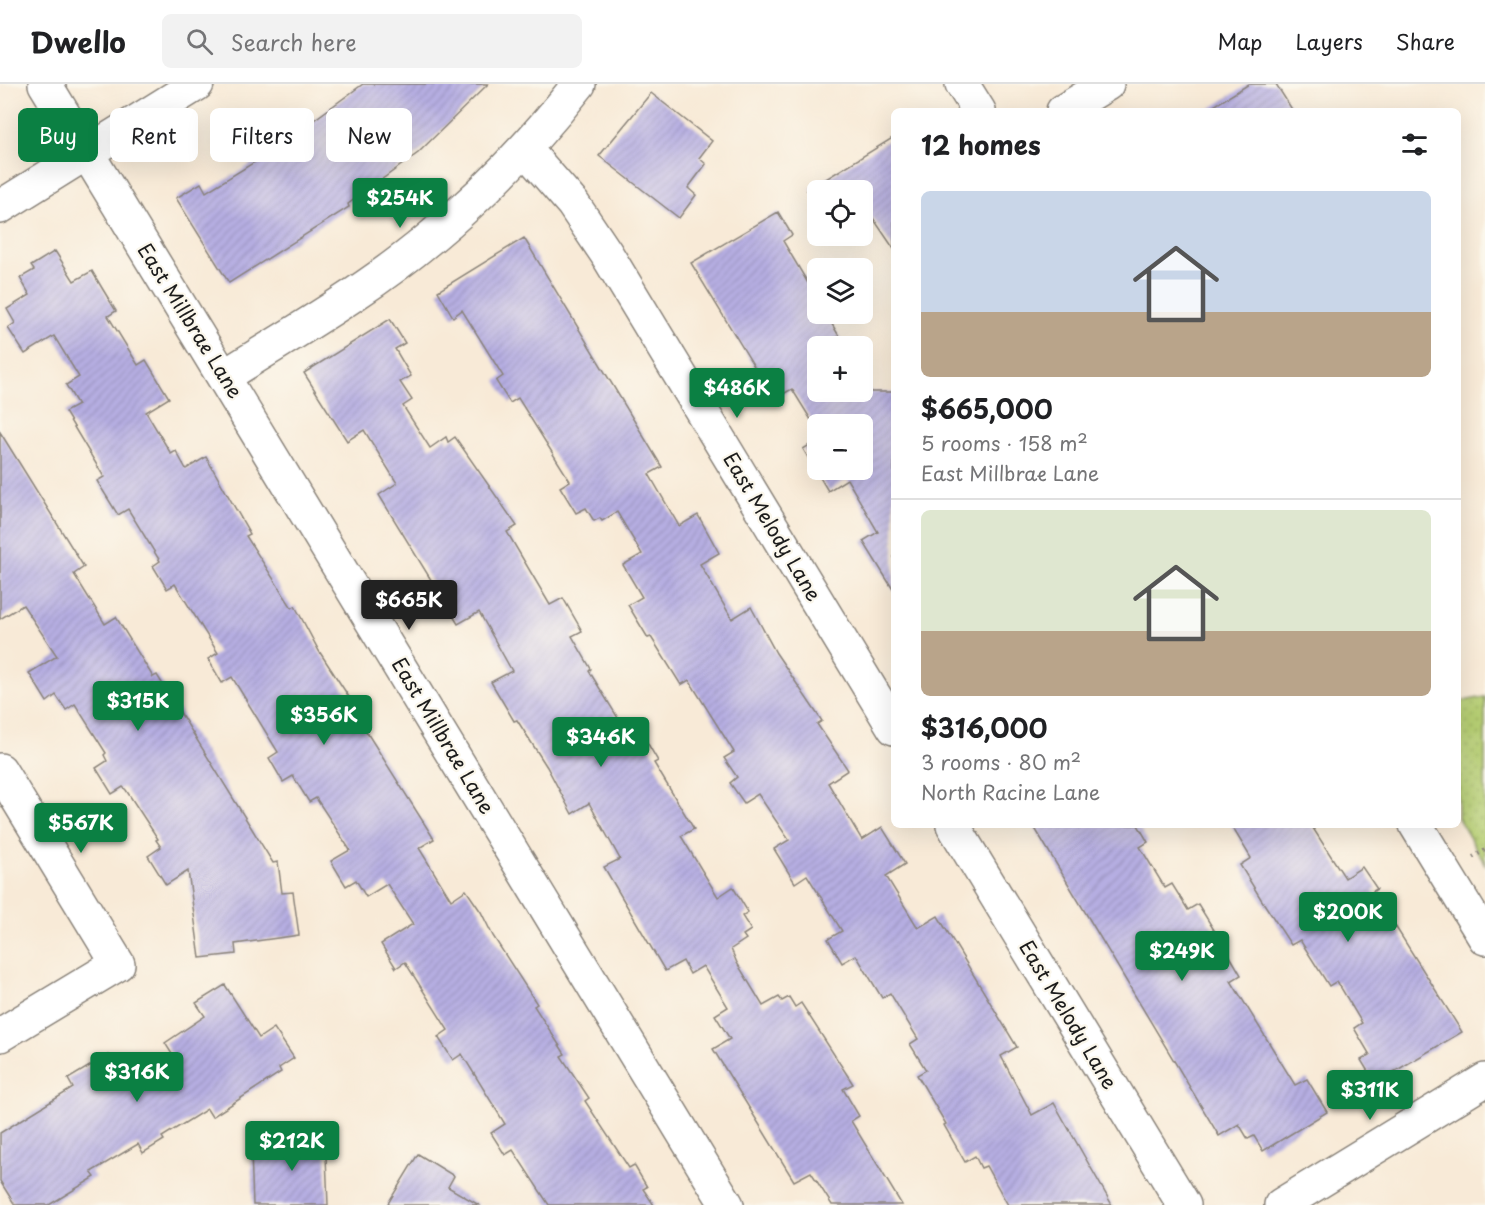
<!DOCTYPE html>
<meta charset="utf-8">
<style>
body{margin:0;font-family:"Playpen Sans",sans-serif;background:#f2f2f2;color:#202124;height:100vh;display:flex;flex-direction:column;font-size:22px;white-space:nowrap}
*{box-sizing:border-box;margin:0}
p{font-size:20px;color:#757577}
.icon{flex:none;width:33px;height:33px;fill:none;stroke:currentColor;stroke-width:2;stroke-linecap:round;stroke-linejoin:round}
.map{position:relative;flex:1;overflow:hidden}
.sheet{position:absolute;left:891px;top:24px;width:570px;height:720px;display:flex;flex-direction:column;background:#fff;border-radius:9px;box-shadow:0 6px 24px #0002}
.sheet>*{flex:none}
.banner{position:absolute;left:18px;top:24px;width:570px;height:54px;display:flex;gap:12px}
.tools{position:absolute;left:807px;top:96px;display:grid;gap:12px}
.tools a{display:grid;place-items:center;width:66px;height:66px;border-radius:9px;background:#fff;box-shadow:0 6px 24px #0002;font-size:30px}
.price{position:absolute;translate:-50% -51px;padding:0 14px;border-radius:6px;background:#0b8043;color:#fff;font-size:20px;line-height:39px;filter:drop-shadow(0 2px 3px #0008)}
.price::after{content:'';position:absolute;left:50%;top:36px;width:18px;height:14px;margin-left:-9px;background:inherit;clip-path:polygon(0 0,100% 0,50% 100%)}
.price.active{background:#222;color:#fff}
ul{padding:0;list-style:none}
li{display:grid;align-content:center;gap:12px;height:318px;padding:0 30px}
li+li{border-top:2px solid #e0e0e0}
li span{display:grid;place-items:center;height:186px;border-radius:9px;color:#555}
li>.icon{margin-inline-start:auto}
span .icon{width:108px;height:108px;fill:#fffc;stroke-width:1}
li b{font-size:26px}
h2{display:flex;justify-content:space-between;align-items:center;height:72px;padding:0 30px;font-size:26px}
.chip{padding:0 21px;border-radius:9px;background:#fff;box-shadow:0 6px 24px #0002;font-size:21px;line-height:54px}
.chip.active{background:#0b8043;color:#fff}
header{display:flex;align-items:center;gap:36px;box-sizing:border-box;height:84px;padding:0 30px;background:#fff;border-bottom:2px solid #e0e0e0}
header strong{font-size:28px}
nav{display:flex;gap:33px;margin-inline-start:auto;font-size:21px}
.search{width:420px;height:54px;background:#f2f2f2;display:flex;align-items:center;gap:15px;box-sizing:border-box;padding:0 21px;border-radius:9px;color:#757577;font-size:22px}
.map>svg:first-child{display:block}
</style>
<header>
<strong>Dwello</strong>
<div class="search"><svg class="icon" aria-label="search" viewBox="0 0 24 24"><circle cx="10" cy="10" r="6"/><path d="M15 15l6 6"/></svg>Search here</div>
<nav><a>Map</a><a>Layers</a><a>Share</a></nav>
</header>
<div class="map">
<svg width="1485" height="1121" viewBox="0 0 1485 1121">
<defs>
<pattern id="park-dots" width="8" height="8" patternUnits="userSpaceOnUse" patternTransform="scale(1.5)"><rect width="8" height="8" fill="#b5cd72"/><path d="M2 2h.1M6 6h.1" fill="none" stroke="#9baf62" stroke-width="1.8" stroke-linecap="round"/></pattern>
<pattern id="building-hatch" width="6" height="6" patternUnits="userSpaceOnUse" patternTransform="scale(1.5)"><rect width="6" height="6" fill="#b6aee2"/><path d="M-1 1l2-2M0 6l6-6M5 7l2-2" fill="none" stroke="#9c95c1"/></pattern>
</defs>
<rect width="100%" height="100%" fill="#fbf7ec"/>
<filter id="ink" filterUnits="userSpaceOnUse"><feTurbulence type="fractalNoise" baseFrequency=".0167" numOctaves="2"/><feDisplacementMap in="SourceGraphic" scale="12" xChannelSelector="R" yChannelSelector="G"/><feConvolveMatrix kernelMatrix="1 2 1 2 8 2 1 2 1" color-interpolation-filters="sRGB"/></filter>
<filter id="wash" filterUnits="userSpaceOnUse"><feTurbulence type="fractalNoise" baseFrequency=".008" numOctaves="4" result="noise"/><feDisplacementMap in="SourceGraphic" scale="24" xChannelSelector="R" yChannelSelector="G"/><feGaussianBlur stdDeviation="1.35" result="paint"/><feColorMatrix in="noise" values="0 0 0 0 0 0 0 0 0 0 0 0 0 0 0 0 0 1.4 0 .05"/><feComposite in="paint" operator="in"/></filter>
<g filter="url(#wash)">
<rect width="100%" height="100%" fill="#f8ead7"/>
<path fill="url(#park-dots)" stroke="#687447" stroke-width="1.5" d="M1485 613V780L1458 734V618Z"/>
<g id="blocks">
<g fill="url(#building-hatch)">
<path d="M363 0H488L418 69 348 120 349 123 229 199 176 114 201 99 206 108 276 65 268 55 289 40 296 49Z"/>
<path d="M1249 0H1276L1293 27H1206Z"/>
<path d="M651 9 712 57 699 74 706 80 688 104 696 111 679 134 599 72Z"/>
<path d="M894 53V165L873 134 862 141V106H808Z"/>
<path d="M778 128 792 151 783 157 818 216V230H826L845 262H818V308H862V292L871 308H894V507L863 457 878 448 847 395 828 407 803 365 818 356V386H862V340H818V347L792 305 774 315 691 179Z"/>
<path d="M524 154 662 383 649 390 679 442 698 431 719 469 700 480 732 535 751 523 776 569 822 637 817 640 848 686 828 699 862 756 882 743 905 780 886 792 918 844 938 832 1017 963 1001 972 1032 1031 1054 1019 1112 1121H1008L986 1082 981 1084 975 1072 965 1078 944 1041 946 1040 917 991 926 986 910 960 918 955 890 909 882 914 856 871 842 879 828 855 842 847 807 791 795 799 774 765 789 756 758 710 744 719 730 699 737 693 724 674 734 668 689 596 681 601 651 553 648 554 628 521 642 513 623 481 642 470 617 428 602 437 600 434 594 437 586 424 576 429 560 403 570 397 518 314 510 319 496 297 503 292 462 226 453 233 438 207Z"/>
<path d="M55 167 74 197 92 187 102 204 116 227 108 232 138 281 146 276 169 314 146 328 171 370 176 367 186 385 206 373 250 450 246 452 292 524 295 522 319 567 368 642 364 644 434 755 419 764 451 816 466 806 481 828 493 852 537 920 534 922 565 970 561 972 589 1014 585 1017 629 1084 634 1081 647 1103 643 1105 654 1121H549L513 1066 505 1071 491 1049 505 1040 462 970 453 976 438 953 448 946 405 878 396 884 381 860 413 840 387 800 366 813 356 796 346 802 331 777 350 766 316 714 309 718 293 692 283 698 269 674 278 668 232 593 222 599 208 575 218 569 175 500 167 505 153 482 160 477 128 425 118 431 97 397 104 393 65 328 78 321 66 301 79 293 54 252 25 270 8 244 15 239 7 225 30 211 20 194 34 186 31 182Z"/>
<path d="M390 235 405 259 395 265 411 292 400 298 412 316 403 322 430 364 446 353 448 358 455 353 517 442 507 448 550 521 563 514 582 547 572 552 591 585 589 587 634 660 644 653 658 677 654 679 694 745 681 752 718 813 733 803 748 828 742 832 751 846 743 851 746 855 731 865 737 879 763 922 779 913 782 917 789 913 795 923 801 919 853 1000 843 1005 859 1032 851 1037 902 1121H832L811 1088 794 1097 713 965 730 955 715 931 728 923 703 882 690 890 683 877 665 887 604 783 620 775 589 719 572 730 547 683 517 636 514 637 491 598 512 587 479 528 458 540 379 411 397 399 364 346 347 357 304 289Z"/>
<path d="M0 348 84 483 74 490 105 540 116 533 153 593 157 591 273 779 278 778 282 809 293 808 299 851 235 860 236 870 200 874 188 787 166 801 148 772 161 763 156 756 158 755 126 706 123 703 112 710 96 684 107 677 104 671 106 669 75 620 66 626 56 611 47 618 29 589 57 572 23 521 0 535Z"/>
<path d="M1033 741H1138L1148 758 1140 763 1165 804 1172 800 1188 826 1198 820 1227 867 1241 891 1231 897 1295 1001 1307 995 1327 1028 1263 1067 1254 1052 1248 1055 1239 1040 1219 1052Z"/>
<path d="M1231 741H1311L1345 794 1362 783 1377 805 1373 807 1462 948 1375 999 1361 976 1370 971 1354 944 1362 939 1337 897 1329 902 1300 856 1291 861 1261 815 1240 781 1251 774Z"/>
<path d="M225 901 259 954 274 944 294 974 279 984 281 988 212 1033 207 1025 162 1053 164 1056 143 1069 138 1060 91 1088 95 1093 49 1121H15L0 1097V1049L73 1004 68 995 108 971 125 999 172 970 165 959 205 932 196 919Z"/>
<path d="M325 1048 328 1121H253L251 1067 278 1066 277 1050Z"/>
<path d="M418 1070 454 1092 448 1103 479 1121H387Z"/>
</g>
</g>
</g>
<g filter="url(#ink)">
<use href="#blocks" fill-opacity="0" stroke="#8a837a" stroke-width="1.5"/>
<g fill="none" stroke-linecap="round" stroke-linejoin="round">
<g stroke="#8a837a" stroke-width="36">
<g id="street">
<path d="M45 0 727 1121"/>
<path d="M962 0 979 27"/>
<path d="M1063 27 1107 0"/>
<path d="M526 66 573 120 606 169 894 644"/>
<path d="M0 123 197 0"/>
<path d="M225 292C294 248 367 207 430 154 486 108 535 56 579 0"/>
<path d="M0 686 118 880 0 951"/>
<path d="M953 741 1184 1121"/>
<path d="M1416 741 1485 854"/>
<path d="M1281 1121 1485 996"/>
</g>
</g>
<path stroke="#8a837a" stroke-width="4" stroke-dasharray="1.5 4.5" stroke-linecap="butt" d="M1473 773 1485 766"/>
<use href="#street" stroke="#fff" stroke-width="33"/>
</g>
</g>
<g text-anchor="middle" stroke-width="4.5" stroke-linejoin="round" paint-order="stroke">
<g font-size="20" fill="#1c1c1c" stroke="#fbf7ec">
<text transform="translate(190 237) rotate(58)" y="7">East Millbrae Lane</text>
<text transform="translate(772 443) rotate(59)" y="7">East Melody Lane</text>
<text transform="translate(443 652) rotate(59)" y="7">East Millbrae Lane</text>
<text transform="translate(1068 931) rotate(59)" y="7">East Melody Lane</text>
</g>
</g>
</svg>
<div class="tools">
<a><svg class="icon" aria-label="locate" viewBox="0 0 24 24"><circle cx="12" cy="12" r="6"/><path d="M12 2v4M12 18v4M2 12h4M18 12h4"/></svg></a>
<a><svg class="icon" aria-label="layers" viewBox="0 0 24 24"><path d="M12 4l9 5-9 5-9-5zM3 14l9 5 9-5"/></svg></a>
<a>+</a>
<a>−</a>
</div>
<b class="price" style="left:400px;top:145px">$254K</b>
<b class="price" style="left:737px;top:335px">$486K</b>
<b class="price active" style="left:409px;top:547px">$665K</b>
<b class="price" style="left:138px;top:648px">$315K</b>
<b class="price" style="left:324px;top:662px">$356K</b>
<b class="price" style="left:601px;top:684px">$346K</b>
<b class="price" style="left:81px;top:770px">$567K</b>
<b class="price" style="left:1348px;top:859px">$200K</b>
<b class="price" style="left:1182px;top:898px">$249K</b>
<b class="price" style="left:137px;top:1019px">$316K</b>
<b class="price" style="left:1370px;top:1037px">$311K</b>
<b class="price" style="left:292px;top:1088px">$212K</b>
<div class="banner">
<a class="chip active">Buy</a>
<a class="chip">Rent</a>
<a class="chip">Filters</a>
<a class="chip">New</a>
</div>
<section class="sheet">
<h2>12 homes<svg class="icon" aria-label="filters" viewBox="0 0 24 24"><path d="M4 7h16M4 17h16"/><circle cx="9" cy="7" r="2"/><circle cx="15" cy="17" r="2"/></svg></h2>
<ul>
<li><span style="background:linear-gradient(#c9d6e8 65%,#b9a48a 0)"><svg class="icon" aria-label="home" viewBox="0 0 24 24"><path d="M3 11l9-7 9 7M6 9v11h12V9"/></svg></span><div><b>$665,000</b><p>5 rooms · 158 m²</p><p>East Millbrae Lane</p></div></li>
<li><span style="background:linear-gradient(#dfe7d0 65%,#b9a48a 0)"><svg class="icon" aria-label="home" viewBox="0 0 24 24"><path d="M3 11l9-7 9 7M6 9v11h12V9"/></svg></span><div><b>$316,000</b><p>3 rooms · 80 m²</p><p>North Racine Lane</p></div></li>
</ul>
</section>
</div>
